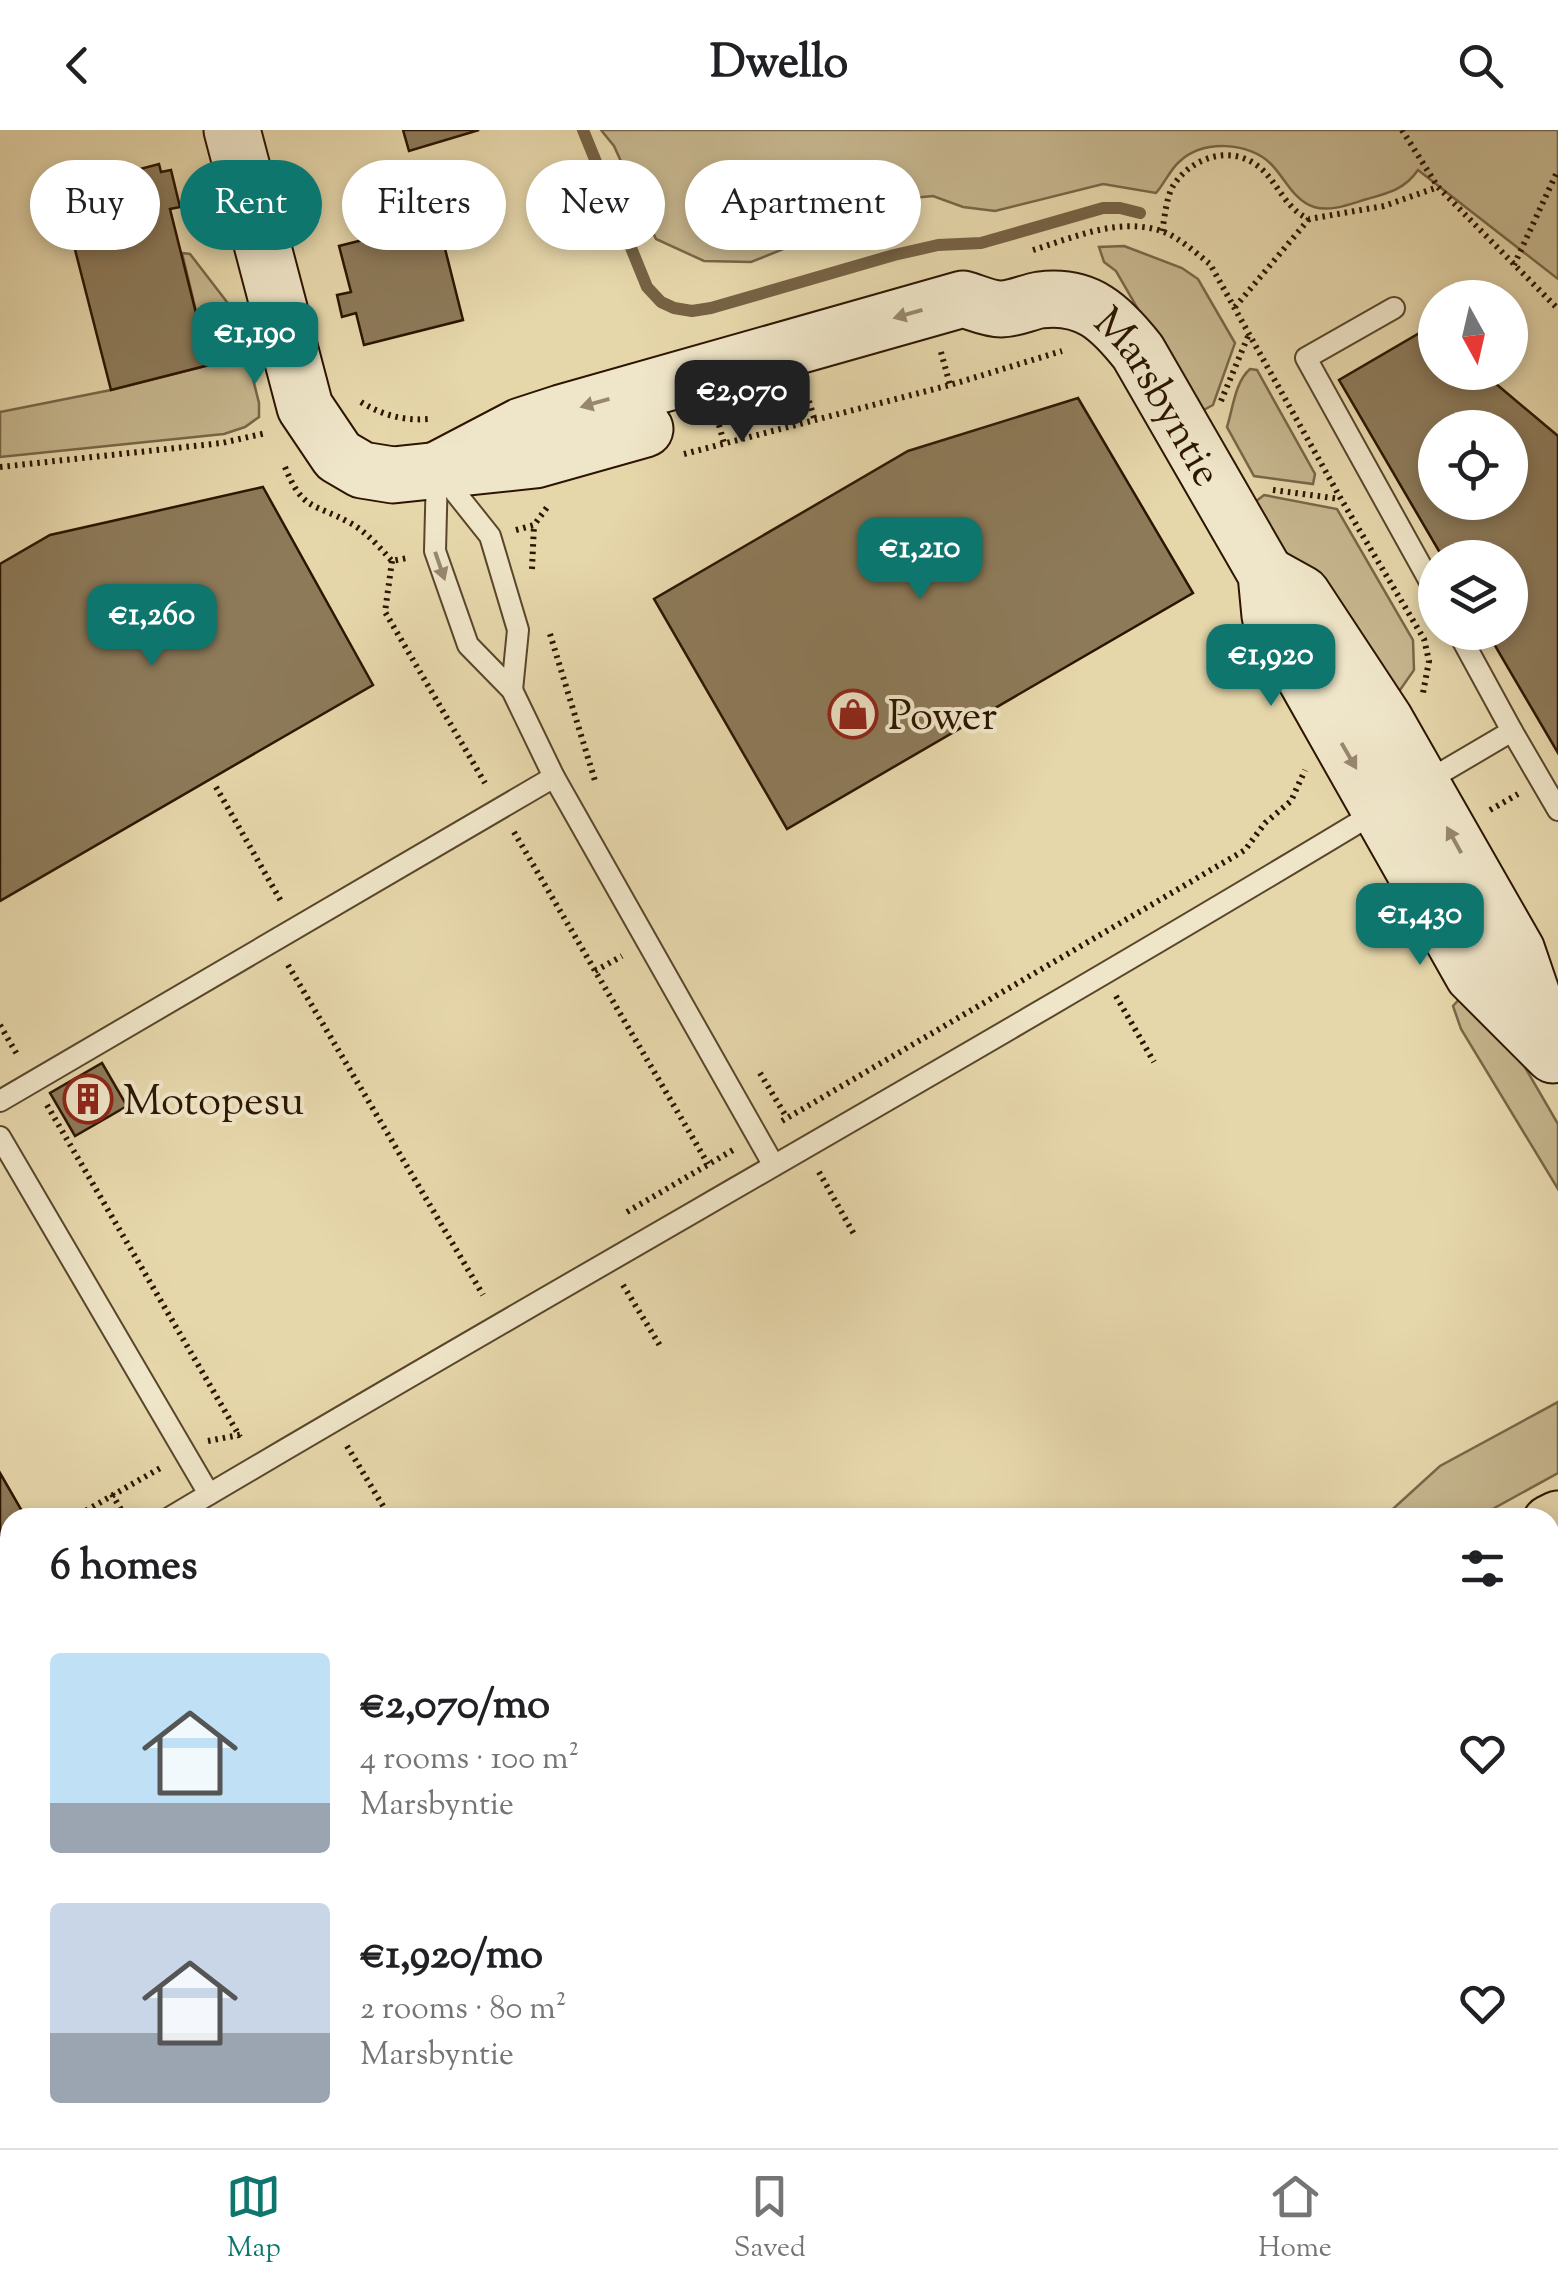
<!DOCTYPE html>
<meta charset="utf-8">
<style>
body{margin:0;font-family:"Sorts Mill Goudy",serif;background:#f6f6f6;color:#202124;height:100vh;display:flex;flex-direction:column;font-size:38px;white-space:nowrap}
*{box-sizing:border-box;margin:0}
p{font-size:32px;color:#757577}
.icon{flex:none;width:55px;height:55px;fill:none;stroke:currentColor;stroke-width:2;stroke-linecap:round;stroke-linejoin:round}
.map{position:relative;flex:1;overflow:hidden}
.details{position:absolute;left:0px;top:1378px;width:1560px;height:642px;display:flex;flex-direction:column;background:#fff;border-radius:30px 30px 0 0;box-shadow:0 5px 15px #0003}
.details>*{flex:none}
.guide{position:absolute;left:30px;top:30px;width:1000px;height:90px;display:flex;gap:20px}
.needle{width:65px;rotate:172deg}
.buttons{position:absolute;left:1418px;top:150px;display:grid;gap:20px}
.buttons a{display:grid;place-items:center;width:110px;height:110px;border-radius:50%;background:#fff;box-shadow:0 5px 15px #0003;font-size:50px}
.price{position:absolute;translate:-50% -85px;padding:0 22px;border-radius:20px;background:#0f766e;color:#fff;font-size:32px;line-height:65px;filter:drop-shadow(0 2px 5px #0008)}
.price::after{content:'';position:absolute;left:50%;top:60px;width:30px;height:22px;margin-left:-15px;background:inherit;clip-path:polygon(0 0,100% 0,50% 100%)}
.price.on{background:#222;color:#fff}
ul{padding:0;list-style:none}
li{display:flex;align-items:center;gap:30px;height:250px;padding:0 50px}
li span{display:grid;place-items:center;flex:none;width:280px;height:200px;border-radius:10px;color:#555}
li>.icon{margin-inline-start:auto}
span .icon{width:120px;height:120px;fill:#fffc;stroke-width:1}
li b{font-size:42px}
h2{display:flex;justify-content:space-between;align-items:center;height:120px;padding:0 50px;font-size:42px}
.chip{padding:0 35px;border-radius:45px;background:#fff;box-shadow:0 5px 15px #0003;font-size:35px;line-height:90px}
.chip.on{background:#0f766e;color:#fff}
header{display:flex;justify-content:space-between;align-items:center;height:130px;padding:0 50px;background:#fff;font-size:45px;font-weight:800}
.dock{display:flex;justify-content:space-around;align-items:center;height:140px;border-top:2px solid #e0e0e0;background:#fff;font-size:28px;color:#757577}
.dock a{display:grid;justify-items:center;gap:5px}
.dock .on{color:#0f766e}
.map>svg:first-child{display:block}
</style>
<header><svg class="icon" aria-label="back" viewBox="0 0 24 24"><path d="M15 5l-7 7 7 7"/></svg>Dwello<svg class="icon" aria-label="search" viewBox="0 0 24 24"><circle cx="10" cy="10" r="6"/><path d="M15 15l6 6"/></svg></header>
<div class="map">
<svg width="1558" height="2018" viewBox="0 0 1558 2018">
<rect width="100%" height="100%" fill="#e6d7ab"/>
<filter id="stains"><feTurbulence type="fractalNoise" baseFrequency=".002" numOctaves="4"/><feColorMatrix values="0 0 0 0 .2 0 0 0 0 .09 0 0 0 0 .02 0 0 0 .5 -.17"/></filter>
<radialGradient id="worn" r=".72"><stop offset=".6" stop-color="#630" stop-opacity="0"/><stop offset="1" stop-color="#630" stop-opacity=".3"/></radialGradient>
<g fill="#c6b68e" stroke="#796647" stroke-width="2.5">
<path d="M601 0H1558V149L1418 40C1405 59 1389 63 1367 69 1350 74 1331 82 1314 77 1294 71 1285 48 1271 34 1249 12 1203 9 1179 32 1170 40 1164 54 1156 63L1103 54 995 81 963 77 933 66 871 72 832 84 791 116 751 132 704 131 656 109 614 16Z"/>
<path d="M1124 116 1182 138 1198 149 1235 213 1213 275 1198 283 1116 141 1104 132 1099 117Z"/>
<path d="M182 123 190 124 237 185 259 273V287L245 297 224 304 0 327V282L111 260 209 235Z"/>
<path d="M1250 239 1257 240 1315 344 1313 354 1254 346 1227 297C1233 278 1235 252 1250 239Z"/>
<path d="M1264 365 1337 379 1413 510 1414 540 1398 563 1271 409 1251 375Z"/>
<path d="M1463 865 1522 932 1558 994V1059L1461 899 1453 876Z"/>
<path d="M1558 1272V1343L1478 1387H1384L1440 1336Z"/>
</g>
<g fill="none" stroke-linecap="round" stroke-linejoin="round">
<g stroke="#766244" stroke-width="12">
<path d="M583 0 647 157 661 172 674 178 692 181 711 178 894 125 938 115 981 113 1103 78H1120L1140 83"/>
<path d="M1550 1619 1558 1614"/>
<path d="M843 2018 858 2010"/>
</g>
</g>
<g fill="#8d7a59" stroke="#2c1500" stroke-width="2.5" fill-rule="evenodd">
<path d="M403 0H479L409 21Z"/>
<path d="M159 34 161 42 171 40 180 77 170 79 209 235 111 260 71 104 61 106 52 70 62 68 60 59 90 52 93 62 132 52 129 42Z"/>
<path d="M438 91 463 190 364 215 356 183 342 187 337 165 351 162 339 116Z"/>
<path d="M1435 194V242H1482L1558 306V623L1487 502H1510V428H1443L1339 250ZM1435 298H1510V372H1435Z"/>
<path d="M1078 268 1193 463 787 699 654 469 908 321Z"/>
<path d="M263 357 373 555 0 771V434L50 405Z"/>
<path d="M102 933 127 976 75 1006 50 963Z"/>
<path d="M0 1343 26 1388H10V1411L0 1417Z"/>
<path d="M1558 1769V2018H1225L1242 2010H1550V1773Z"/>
</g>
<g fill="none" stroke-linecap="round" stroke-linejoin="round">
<g stroke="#5a462b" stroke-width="24">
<g id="lane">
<path d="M1394 178 1306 228 1435 461"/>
<path d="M437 342 435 421 468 515 512 560 554 647 773 1034"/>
<path d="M443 347 490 406 518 500 512 560"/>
<path d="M1458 502 1512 601"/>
<path d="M1422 654 1512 601 1558 680"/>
<path d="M0 971 554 647"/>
<path d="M0 1007 209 1364"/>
<path d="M169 1388C570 1150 977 923 1376 682"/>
<path d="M0 1484 10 1478"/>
<path d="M1550 1750 1558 1746"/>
<path d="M1246 2010 1249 2018"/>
<path d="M1062 2018 1076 2010"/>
<path d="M1176 2018 1192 2010"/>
</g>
</g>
<g stroke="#2c1500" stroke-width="59">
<g id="secondary">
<path d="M232 0 305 277 338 326 362 340 393 345 535 330 645 299"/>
<path id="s1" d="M437 340 521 296 561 283 963 169C974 172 989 179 1001 179 1014 179 1028 172 1040 170 1087 164 1111 188 1138 222L1266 444 1270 486 1473 845 1553 925"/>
<path d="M1266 444 1302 464 1385 590 1517 821 1549 915"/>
</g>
</g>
<g stroke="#2c1500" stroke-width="59">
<g id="highway">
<path d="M1550 1393 1558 1389"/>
<path d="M1550 1503 1558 1498"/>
<path d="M455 2018 470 2010"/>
<path d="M648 2018 662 2010"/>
</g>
</g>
<g stroke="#2c1500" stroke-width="6" stroke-dasharray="2.5 5" stroke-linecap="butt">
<path d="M1402 0 1438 57 1558 179"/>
<path d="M1162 101C1165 87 1166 68 1173 56 1190 29 1227 15 1255 34 1277 48 1283 78 1309 89L1384 76 1438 57"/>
<path d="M1033 120C1075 107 1121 86 1164 102 1181 109 1196 123 1210 134L1341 369 1424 509 1429 531 1423 563"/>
<path d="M1514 135 1558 40"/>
<path d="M1235 177 1309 89"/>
<path d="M941 222 950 255"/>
<path d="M809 271 814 288"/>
<path d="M1221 271 1249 204"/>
<path d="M361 272C382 285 404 291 429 289"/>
<path d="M719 295 724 313"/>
<path d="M684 324 950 255 1062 221"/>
<path d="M0 337 222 313 266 303"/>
<path d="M285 337C303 382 315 373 350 393 367 402 380 418 392 431L407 428"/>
<path d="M1273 360 1340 369"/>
<path d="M516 400 534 395 548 376"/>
<path d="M392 431 385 482 485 653"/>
<path d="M532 439 534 395"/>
<path d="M550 504 596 654"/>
<path d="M216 657 282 773"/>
<path d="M1490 680 1518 664"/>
<path d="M514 702 708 1034"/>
<path d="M288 835 483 1165"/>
<path d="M595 841 622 826"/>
<path d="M1116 866 1154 932"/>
<path d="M0 895 18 926"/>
<path d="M760 943 787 988"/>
<path d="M47 975 240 1307"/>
<path d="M782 991 1245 720 1265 693 1291 671 1305 640"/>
<path d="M819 1042 855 1106"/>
<path d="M627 1082 733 1020"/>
<path d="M623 1155 662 1219"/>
<path d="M208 1311 244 1304"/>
<path d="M347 1316 386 1381"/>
<path d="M112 1364 126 1388"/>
<path d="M73 1388 162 1337"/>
<path d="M0 1432 10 1426"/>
</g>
<use href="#lane" stroke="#efe5c8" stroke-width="20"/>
<use href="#secondary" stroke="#efe5c8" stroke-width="55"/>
<use href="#highway" stroke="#e6d7ab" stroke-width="55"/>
</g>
<defs><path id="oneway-solid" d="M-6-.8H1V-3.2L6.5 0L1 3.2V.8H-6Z" transform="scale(2.5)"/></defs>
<g fill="#97876e">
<use href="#oneway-solid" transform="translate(908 184) rotate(164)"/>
<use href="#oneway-solid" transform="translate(595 273) rotate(164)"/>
<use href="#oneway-solid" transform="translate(440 436) rotate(71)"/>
<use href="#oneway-solid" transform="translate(1349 626) rotate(60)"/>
<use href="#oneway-solid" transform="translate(1454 710) rotate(-119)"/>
</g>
<defs>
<g id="shop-ring" transform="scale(2.5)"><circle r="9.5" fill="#efe5c8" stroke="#8f2418" stroke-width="1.5"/><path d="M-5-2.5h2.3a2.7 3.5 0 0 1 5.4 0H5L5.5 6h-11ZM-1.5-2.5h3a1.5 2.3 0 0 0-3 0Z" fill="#8f2418"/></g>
<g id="building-ring" transform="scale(2.5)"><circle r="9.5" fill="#efe5c8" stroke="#8f2418" stroke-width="1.5"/><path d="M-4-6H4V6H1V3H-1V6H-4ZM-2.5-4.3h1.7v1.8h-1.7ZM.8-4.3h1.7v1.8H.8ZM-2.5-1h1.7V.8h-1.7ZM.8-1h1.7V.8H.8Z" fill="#8f2418"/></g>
</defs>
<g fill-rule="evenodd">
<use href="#shop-ring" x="853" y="584"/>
<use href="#building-ring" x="88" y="969"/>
</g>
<g text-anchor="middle" stroke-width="8" stroke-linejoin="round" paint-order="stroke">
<g font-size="42" fill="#2c1500" stroke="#efe5c8">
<text dy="15" stroke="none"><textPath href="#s1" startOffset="800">Marsbyntie</textPath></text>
</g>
<g font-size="42" fill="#2c1500" stroke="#efe5c8" text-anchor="start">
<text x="888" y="599">Power</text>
<text x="123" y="984">Motopesu</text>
</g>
</g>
<rect width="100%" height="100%" filter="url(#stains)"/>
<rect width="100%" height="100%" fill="url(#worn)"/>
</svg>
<div class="buttons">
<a><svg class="needle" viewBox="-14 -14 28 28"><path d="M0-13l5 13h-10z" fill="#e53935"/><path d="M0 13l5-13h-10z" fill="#757577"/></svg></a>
<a><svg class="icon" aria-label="locate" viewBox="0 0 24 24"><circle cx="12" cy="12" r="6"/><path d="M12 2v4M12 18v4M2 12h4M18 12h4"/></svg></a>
<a><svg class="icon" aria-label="layers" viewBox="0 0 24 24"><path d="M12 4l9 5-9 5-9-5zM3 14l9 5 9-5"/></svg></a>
</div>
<b class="price" style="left:255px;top:257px">€1,190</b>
<b class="price on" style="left:742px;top:315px">€2,070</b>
<b class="price" style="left:920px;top:472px">€1,210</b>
<b class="price" style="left:152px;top:539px">€1,260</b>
<b class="price" style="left:1271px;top:579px">€1,920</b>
<b class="price" style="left:1420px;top:838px">€1,430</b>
<div class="guide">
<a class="chip">Buy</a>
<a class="chip on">Rent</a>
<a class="chip">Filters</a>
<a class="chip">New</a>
<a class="chip">Apartment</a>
</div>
<section class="details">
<h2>6 homes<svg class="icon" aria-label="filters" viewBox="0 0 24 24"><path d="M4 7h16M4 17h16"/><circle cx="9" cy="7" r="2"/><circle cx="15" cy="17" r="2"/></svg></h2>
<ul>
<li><span style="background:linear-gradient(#bfe0f5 75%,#9aa5b1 0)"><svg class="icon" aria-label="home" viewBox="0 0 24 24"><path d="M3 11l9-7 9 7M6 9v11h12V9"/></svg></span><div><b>€2,070/mo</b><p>4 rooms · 100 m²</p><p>Marsbyntie</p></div><svg class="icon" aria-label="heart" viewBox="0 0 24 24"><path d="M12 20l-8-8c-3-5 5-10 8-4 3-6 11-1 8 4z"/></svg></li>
<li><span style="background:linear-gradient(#c9d6e8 65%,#9aa5b1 0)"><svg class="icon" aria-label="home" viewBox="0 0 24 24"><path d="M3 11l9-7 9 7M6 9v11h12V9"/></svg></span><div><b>€1,920/mo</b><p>2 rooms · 80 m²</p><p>Marsbyntie</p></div><svg class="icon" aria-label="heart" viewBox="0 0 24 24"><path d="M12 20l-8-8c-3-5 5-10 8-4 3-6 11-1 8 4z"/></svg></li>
</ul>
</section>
</div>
<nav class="dock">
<a class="on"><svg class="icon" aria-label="map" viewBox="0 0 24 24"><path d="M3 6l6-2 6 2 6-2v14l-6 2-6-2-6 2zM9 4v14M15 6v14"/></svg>Map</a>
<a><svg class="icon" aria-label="saved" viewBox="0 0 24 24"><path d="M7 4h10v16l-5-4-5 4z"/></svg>Saved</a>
<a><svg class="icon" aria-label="home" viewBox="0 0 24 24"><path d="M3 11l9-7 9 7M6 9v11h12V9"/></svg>Home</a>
</nav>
